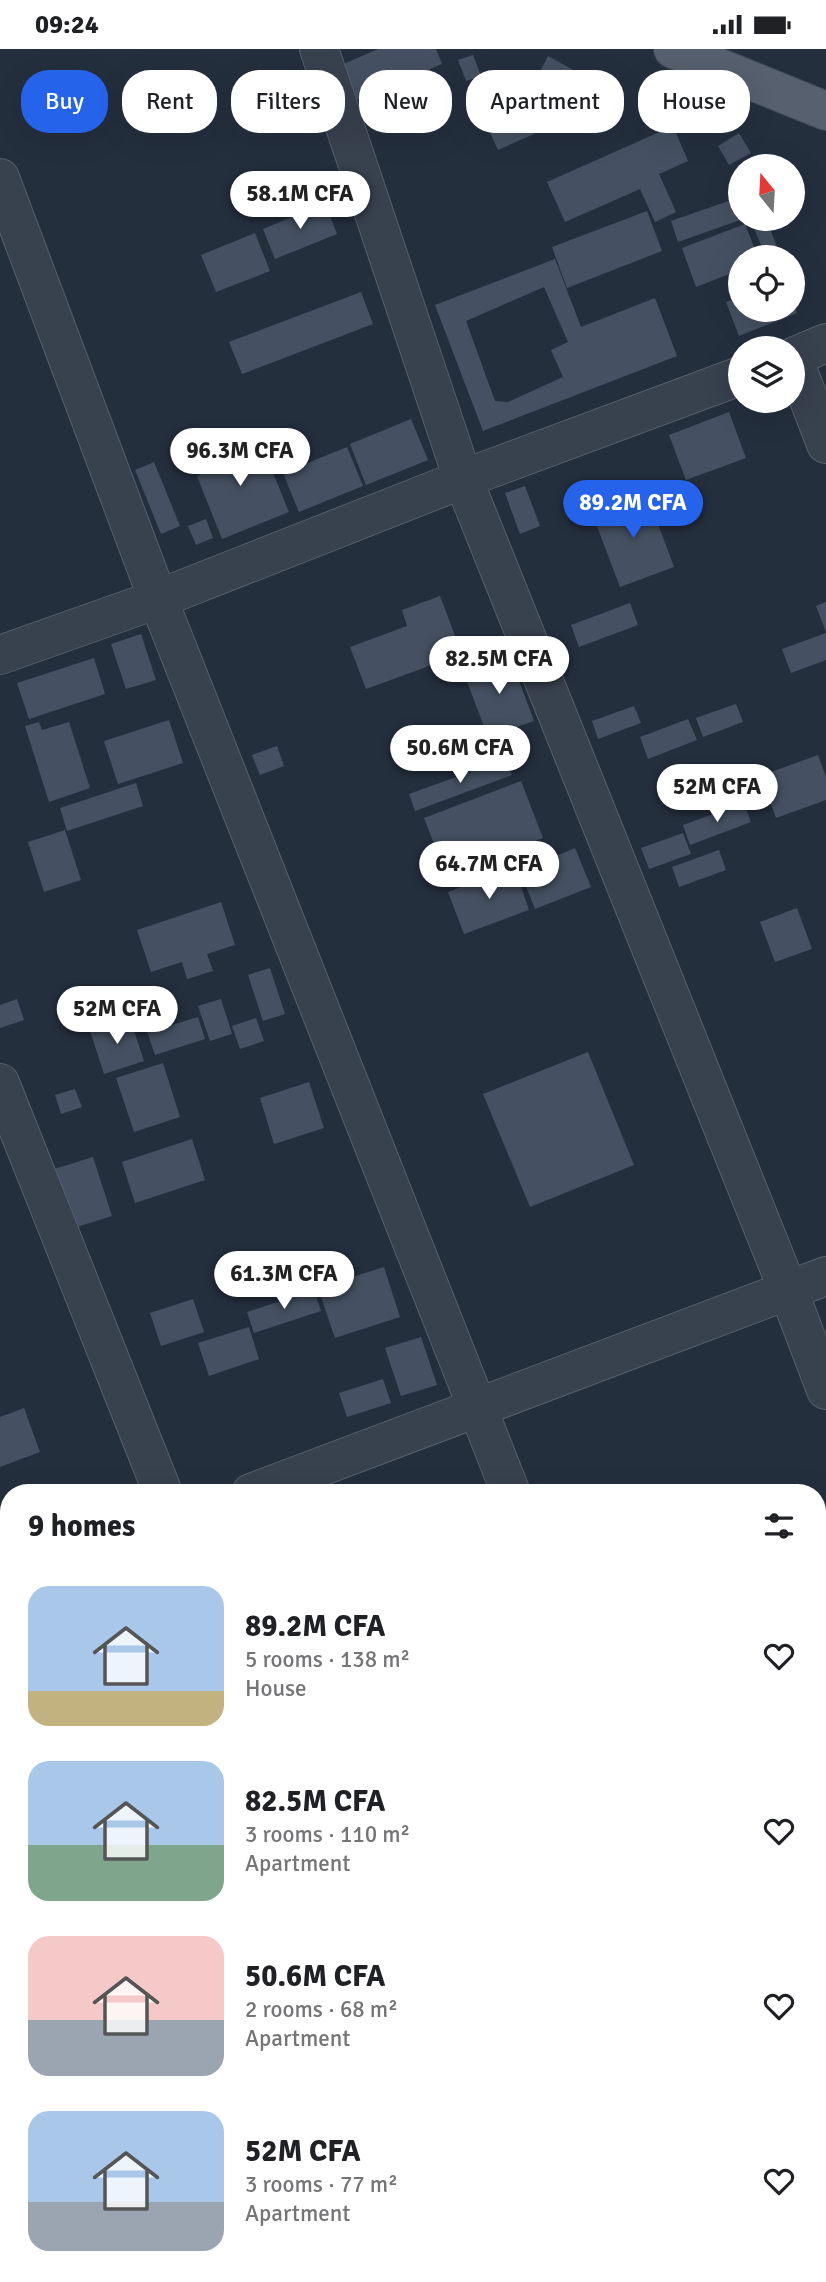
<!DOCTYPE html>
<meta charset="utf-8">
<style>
body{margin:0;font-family:Signika,sans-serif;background:#f2f2f2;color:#202124;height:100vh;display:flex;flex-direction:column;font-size:26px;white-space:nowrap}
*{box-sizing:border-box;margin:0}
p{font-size:23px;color:#757577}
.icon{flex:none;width:38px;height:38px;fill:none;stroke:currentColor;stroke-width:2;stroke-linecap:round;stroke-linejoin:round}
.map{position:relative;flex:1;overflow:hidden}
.drawer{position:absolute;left:0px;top:1435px;width:826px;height:798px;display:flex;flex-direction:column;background:#fff;border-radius:28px 28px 0 0;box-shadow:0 7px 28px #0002}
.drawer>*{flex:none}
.banner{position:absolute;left:21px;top:21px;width:784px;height:63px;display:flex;gap:14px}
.needle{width:46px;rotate:342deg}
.controls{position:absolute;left:728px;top:105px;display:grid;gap:14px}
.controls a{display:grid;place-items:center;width:77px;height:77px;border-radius:50%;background:#fff;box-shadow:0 7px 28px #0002;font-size:35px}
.price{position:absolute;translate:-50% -60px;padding:0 16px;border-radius:24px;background:#fff;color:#222;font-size:23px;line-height:46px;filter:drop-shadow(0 2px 4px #0008)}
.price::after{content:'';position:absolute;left:50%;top:42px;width:21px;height:16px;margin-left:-10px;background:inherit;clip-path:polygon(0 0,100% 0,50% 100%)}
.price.active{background:#2563eb;color:#fff}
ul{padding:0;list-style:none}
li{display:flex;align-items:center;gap:21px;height:175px;padding:0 28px}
li span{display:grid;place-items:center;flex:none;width:196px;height:140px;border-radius:21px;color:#555}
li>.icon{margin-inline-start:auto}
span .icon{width:84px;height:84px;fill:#fffc;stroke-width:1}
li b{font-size:30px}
h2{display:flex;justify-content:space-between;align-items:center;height:84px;padding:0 28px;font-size:30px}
.pill{padding:0 24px;border-radius:28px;background:#fff;box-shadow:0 7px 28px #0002;font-size:24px;line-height:63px}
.pill.active{background:#2563eb;color:#fff}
.status{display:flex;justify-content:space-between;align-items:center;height:49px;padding:0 35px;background:#fff;direction:ltr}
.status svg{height:19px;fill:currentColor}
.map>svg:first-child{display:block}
</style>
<div class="status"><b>09:24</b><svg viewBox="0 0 49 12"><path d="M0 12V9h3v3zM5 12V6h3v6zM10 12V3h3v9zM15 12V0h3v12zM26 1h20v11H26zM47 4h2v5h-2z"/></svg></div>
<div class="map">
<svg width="826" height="2233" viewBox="0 0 826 2233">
<rect width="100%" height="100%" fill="#242f3e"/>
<g fill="#455162" fill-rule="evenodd">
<path d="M378 0H436L442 15 354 52 339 17Z"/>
<path d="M473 6 481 27 466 32 458 11Z"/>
<path d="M548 7 608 40 592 70 532 38Z"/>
<path d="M507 26 534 85 498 101 471 42Z"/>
<path d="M428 43 440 74 423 81 411 49Z"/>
<path d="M673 77 688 112 659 125 676 163 655 173 640 140 565 173 547 133Z"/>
<path d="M739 84 751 104 729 116 718 97Z"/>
<path d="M740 148V171L678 193 671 172Z"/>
<path d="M325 154 337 185 275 210 263 180Z"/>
<path d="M647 162 662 202 567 239 552 198Z"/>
<path d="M767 172 781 208H766L753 177Z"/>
<path d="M745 175 758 208H740V221L696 238 682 199Z"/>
<path d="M255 184 270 222 216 243 201 206Z"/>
<path d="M555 210 581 278 655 249 677 307 483 382 435 256ZM544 238 568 293 551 301 563 328 508 353 495 352 466 272Z"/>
<path d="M361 243 373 275 242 325 229 293Z"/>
<path d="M740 248V261H793V254L797 264 739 287 726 253Z"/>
<path d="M729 363 746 409 686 431 669 386Z"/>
<path d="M411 370 428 411 366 436 350 395Z"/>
<path d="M243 387 252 409 265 404 289 463 222 490 197 427 210 421 202 403Z"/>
<path d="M347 398 363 437 299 463 283 424Z"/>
<path d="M154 413 180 477 161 485 135 421Z"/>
<path d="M525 437 540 477 520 485 505 444Z"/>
<path d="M647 445 674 518 620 538 592 464Z"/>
<path d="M206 470 213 489 196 496 188 477Z"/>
<path d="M440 547 462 605 366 640 350 598 407 577 402 561Z"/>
<path d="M826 553V583L816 557Z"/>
<path d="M630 554 638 576 579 598 571 576Z"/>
<path d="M826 584V611L791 624 782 600Z"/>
<path d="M141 585 156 631 126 640 111 595Z"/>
<path d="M509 605 534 672 488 688 463 622Z"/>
<path d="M94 609 105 645 29 670 17 634Z"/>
<path d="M736 655 743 673 703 688 696 669Z"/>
<path d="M634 657 641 674 598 690 592 672Z"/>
<path d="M688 670 697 691 648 710 640 688Z"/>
<path d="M169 671 183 714 118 735 104 692Z"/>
<path d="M39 673 42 681 69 673 90 739 49 753 25 677Z"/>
<path d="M277 697 284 717 260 726 252 706Z"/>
<path d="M818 706 826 728V751L776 769 760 727Z"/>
<path d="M506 710 512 726 415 762 409 745Z"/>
<path d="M521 732 543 789 446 826 424 769Z"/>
<path d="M136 734 143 757 67 782 60 759Z"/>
<path d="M744 754 751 773 690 796 683 776Z"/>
<path d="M65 781 81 831 44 843 28 793Z"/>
<path d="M683 784 691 805 649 820 641 799Z"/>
<path d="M575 799 591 838 535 860 520 822Z"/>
<path d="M719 801 726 821 679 838 672 818Z"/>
<path d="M514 818 529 861 464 885 448 843Z"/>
<path d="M221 853 235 896 207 905 213 922 187 930 182 913 151 923 137 881Z"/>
<path d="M797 859 812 900 775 913 760 873Z"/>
<path d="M270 919 285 965 263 972 248 926Z"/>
<path d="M17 950 24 971 0 979V956Z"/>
<path d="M221 950 232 985 210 992 198 957Z"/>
<path d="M156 960 162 979 198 968 205 990 155 1006 141 964Z"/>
<path d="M130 969 144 1012 104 1025 90 982Z"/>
<path d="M256 969 264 992 240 1000 232 977Z"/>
<path d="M588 1003 634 1116 530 1158 483 1045Z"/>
<path d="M163 1014 180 1068 134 1083 116 1029Z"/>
<path d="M309 1033 324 1079 274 1095 260 1049Z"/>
<path d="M75 1040 82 1058 61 1065 55 1046Z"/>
<path d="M192 1090 205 1131 135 1154 122 1113Z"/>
<path d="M93 1108 112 1167 70 1180 51 1121Z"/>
<path d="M384 1218 400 1268 335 1289 318 1239Z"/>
<path d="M314 1241 321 1262 254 1284 247 1263Z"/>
<path d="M193 1250 204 1283 161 1297 150 1264Z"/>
<path d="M249 1278 259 1310 209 1327 198 1294Z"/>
<path d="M421 1288 437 1336 401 1347 385 1299Z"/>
<path d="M383 1330 391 1354 347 1368 339 1344Z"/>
<path d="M24 1359 40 1403 0 1418V1368Z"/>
<path d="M825 1836 826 1901 823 1902 817 1887V1839Z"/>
<path d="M826 1907V1937L817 1910Z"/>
<path d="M363 2224H416L419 2230 413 2233H344Z"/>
</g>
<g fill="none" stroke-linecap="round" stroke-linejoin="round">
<g stroke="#565f6c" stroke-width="40">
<g id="minor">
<path d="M319 0 463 430 788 1241 826 1341"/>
<path d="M0 129 158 550 511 1444"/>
<path d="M793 308 826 294"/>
<path d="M793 309 826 395"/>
<path d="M0 606 158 550 463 430 740 327"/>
<path d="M0 1034 163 1444"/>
<path d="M251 1444 826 1227"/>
<path d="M0 1539 9 1536"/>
<path d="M0 1947 9 1969"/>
<path d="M817 2053H826"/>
<path d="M112 2224 115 2233"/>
<path d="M473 2224 476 2233"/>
<path d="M227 2233 251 2224"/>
</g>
</g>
<g stroke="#414a57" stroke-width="40">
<path id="major" d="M673 0 826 62"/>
</g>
<use href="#minor" stroke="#38414e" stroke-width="38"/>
<use href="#major" stroke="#56606e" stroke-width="38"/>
</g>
</svg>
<div class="controls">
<a><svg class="needle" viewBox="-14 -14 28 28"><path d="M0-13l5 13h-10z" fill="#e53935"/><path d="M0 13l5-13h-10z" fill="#757577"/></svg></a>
<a><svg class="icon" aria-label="locate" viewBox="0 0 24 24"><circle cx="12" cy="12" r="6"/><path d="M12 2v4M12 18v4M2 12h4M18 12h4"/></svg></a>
<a><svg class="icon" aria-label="layers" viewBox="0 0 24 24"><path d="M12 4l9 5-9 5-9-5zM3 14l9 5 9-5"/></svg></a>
</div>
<b class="price" style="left:300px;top:182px">58.1M CFA</b>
<b class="price" style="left:240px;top:439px">96.3M CFA</b>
<b class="price active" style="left:633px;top:491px">89.2M CFA</b>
<b class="price" style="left:499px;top:647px">82.5M CFA</b>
<b class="price" style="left:460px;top:736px">50.6M CFA</b>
<b class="price" style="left:717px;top:775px">52M CFA</b>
<b class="price" style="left:489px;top:852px">64.7M CFA</b>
<b class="price" style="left:117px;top:997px">52M CFA</b>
<b class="price" style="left:284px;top:1262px">61.3M CFA</b>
<div class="banner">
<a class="pill active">Buy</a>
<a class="pill">Rent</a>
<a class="pill">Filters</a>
<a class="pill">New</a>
<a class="pill">Apartment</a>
<a class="pill">House</a>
</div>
<section class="drawer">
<h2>9 homes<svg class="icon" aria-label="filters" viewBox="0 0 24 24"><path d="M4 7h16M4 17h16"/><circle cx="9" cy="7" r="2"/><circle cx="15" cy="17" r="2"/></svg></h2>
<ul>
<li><span style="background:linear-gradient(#a9c7e8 75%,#c2b280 0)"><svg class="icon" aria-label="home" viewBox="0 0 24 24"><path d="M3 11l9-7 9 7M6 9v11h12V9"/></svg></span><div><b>89.2M CFA</b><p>5 rooms · 138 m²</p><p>House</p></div><svg class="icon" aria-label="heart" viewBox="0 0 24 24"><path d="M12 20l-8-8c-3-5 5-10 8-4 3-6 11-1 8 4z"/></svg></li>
<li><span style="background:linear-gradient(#a9c7e8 60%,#7fa58c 0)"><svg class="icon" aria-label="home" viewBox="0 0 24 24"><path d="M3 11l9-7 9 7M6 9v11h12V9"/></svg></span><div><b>82.5M CFA</b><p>3 rooms · 110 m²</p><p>Apartment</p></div><svg class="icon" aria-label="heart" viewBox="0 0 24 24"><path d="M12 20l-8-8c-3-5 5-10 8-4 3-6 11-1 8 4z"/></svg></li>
<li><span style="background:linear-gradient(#f6c9c9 60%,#9aa5b1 0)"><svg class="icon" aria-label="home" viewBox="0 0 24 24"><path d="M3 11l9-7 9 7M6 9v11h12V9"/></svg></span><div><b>50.6M CFA</b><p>2 rooms · 68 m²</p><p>Apartment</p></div><svg class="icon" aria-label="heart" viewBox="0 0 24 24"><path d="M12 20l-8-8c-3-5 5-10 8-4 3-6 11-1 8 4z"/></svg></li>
<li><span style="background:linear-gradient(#a9c7e8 65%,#9aa5b1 0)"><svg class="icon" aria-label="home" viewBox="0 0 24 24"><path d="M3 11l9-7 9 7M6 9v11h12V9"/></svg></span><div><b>52M CFA</b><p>3 rooms · 77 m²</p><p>Apartment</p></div><svg class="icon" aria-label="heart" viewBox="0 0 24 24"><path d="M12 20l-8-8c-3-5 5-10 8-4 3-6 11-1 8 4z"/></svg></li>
</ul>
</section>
</div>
